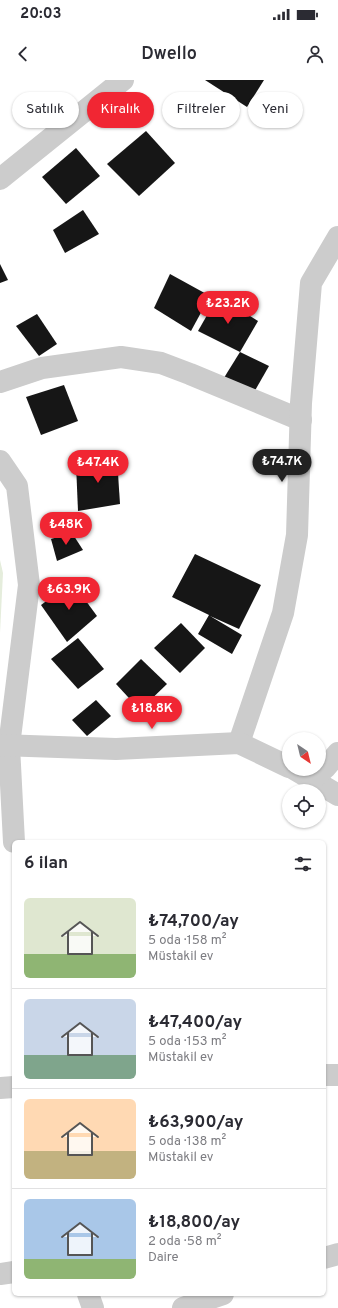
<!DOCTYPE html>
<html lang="tr">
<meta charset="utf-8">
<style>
body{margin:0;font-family:Overpass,sans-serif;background:#f2f2f3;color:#2b2b33;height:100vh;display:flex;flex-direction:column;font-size:15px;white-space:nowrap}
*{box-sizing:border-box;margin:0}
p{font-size:13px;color:#7c7c81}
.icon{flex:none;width:22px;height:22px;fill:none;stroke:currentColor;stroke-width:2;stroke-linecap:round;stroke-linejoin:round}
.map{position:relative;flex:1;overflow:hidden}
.details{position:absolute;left:12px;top:760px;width:314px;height:456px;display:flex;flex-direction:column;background:#fff;border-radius:6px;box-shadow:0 1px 3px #0004}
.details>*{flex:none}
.top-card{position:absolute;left:12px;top:12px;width:314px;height:36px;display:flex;gap:8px}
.needle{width:26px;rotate:145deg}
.buttons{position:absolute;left:282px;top:652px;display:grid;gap:8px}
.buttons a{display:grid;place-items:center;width:44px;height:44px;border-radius:50%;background:#fff;box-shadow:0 1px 3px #0004;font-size:20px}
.price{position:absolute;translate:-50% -34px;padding:0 9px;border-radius:14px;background:#f12633;color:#fff;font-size:13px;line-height:26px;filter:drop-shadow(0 1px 2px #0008)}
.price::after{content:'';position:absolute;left:50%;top:24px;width:12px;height:9px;margin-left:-6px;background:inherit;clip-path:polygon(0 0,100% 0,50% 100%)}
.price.on{background:#222;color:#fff}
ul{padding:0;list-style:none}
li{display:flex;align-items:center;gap:12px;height:100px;padding:0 12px}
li+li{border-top:1px solid #e1e1e2}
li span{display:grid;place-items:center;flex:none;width:112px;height:80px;border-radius:6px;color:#555}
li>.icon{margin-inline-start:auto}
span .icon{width:48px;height:48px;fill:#fffc;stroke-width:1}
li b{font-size:17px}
h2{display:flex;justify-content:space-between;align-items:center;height:48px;padding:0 12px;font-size:17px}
.chip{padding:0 14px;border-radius:18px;background:#fff;box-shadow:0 1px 3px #0004;font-size:14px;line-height:36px}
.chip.on{background:#f12633;color:#fff}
.status{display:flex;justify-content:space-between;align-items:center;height:28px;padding:0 20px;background:#fff;direction:ltr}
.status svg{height:11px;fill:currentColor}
header{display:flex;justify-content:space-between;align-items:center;height:52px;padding:0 12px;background:#fff;font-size:18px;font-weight:600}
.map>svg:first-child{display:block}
</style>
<div class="status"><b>20:03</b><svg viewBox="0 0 49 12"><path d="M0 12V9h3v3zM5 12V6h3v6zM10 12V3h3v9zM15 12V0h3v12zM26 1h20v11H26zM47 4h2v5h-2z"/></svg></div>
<header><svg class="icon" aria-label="back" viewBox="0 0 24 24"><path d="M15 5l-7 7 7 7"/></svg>Dwello<svg class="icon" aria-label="person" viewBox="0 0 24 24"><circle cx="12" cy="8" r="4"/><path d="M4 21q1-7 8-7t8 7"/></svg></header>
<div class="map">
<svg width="338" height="1228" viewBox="0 0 338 1228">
<rect width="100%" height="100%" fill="#fff"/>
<path fill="#e5eddc" d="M0 480 3 493 0 553Z"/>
<g fill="#161616">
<path d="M205 0H264L247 27Z"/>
<path d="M146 51 175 83 139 116 107 84Z"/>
<path d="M76 68 100 96 66 124 42 97Z"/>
<path d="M83 130 99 154 65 173 53 150Z"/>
<path d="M0 184 8 200 0 203Z"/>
<path d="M170 194 210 216 191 251 154 228Z"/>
<path d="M218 216 258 241 240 272 198 251Z"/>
<path d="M37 234 57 264 39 276 16 246Z"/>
<path d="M240 272 269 286 253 314 222 301Z"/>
<path d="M64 305 78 341 41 355 26 317Z"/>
<path d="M117 378 120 424 78 431 76 384Z"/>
<path d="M72 453 83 470 57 481 51 459Z"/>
<path d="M195 474 261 505 239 549 210 536 242 555 232 574 198 554 209 535 172 517Z"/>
<path d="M72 502 97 536 67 562 41 525Z"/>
<path d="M181 543 205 568 180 593 154 568Z"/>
<path d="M78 558 104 589 78 609 51 579Z"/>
<path d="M141 579 167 604 140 630 116 604Z"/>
<path d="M96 620 111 636 87 656 72 640Z"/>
</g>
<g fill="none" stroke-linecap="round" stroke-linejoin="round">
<g stroke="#ccc" stroke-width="22">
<path d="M0 99 123 0"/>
<path d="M0 302 42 288 121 277 161 283 190 294 301 340"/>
<path d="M0 381 17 406 29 505 9 666 14 762"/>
<path d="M239 663 283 533 297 455 301 323 311 203 338 157"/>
<path d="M0 665 116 669 239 663 289 687"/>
<path d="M294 689 338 715"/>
<path d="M312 700 325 688 338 673"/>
<path d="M324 995H338"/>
<path d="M0 1008 14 1007"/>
<path d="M324 1178 338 1174"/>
<path d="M0 1194 14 1192"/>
<path d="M88 1214 93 1228"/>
<path d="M183 1228 223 1214"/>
</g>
</g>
</svg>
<div class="buttons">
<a><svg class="needle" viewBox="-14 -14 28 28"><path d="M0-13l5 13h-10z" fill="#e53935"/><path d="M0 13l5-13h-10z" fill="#7c7c81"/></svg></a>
<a><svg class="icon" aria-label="locate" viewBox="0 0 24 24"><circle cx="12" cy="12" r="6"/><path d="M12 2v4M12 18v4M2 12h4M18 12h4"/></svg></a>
</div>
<b class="price" style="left:228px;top:245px">₺23.2K</b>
<b class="price on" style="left:282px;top:403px">₺74.7K</b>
<b class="price" style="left:98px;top:404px">₺47.4K</b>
<b class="price" style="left:66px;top:466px">₺48K</b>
<b class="price" style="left:69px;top:531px">₺63.9K</b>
<b class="price" style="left:152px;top:650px">₺18.8K</b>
<div class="top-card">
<a class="chip">Satılık</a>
<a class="chip on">Kiralık</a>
<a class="chip">Filtreler</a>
<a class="chip">Yeni</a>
</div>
<section class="details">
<h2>6 ilan<svg class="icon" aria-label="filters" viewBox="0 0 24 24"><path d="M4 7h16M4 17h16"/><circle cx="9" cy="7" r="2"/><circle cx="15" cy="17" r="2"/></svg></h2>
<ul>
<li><span style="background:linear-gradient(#dfe7d0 70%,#8fb573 0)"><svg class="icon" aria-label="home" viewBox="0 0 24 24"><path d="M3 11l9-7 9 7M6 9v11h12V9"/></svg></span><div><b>₺74,700/ay</b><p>5 oda · 158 m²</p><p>Müstakil ev</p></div></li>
<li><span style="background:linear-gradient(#c9d6e8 70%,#7fa58c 0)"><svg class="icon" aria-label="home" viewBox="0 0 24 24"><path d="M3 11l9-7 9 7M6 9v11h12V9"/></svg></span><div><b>₺47,400/ay</b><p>5 oda · 153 m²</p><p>Müstakil ev</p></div></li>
<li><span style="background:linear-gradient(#ffd9b3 65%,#c2b280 0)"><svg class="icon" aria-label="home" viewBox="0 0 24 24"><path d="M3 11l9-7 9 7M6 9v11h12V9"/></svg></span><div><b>₺63,900/ay</b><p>5 oda · 138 m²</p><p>Müstakil ev</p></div></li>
<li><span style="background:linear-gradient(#a9c7e8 75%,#8fb573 0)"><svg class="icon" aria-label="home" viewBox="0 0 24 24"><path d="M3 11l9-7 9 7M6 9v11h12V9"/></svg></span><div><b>₺18,800/ay</b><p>2 oda · 58 m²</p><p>Daire</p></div></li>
</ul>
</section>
</div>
